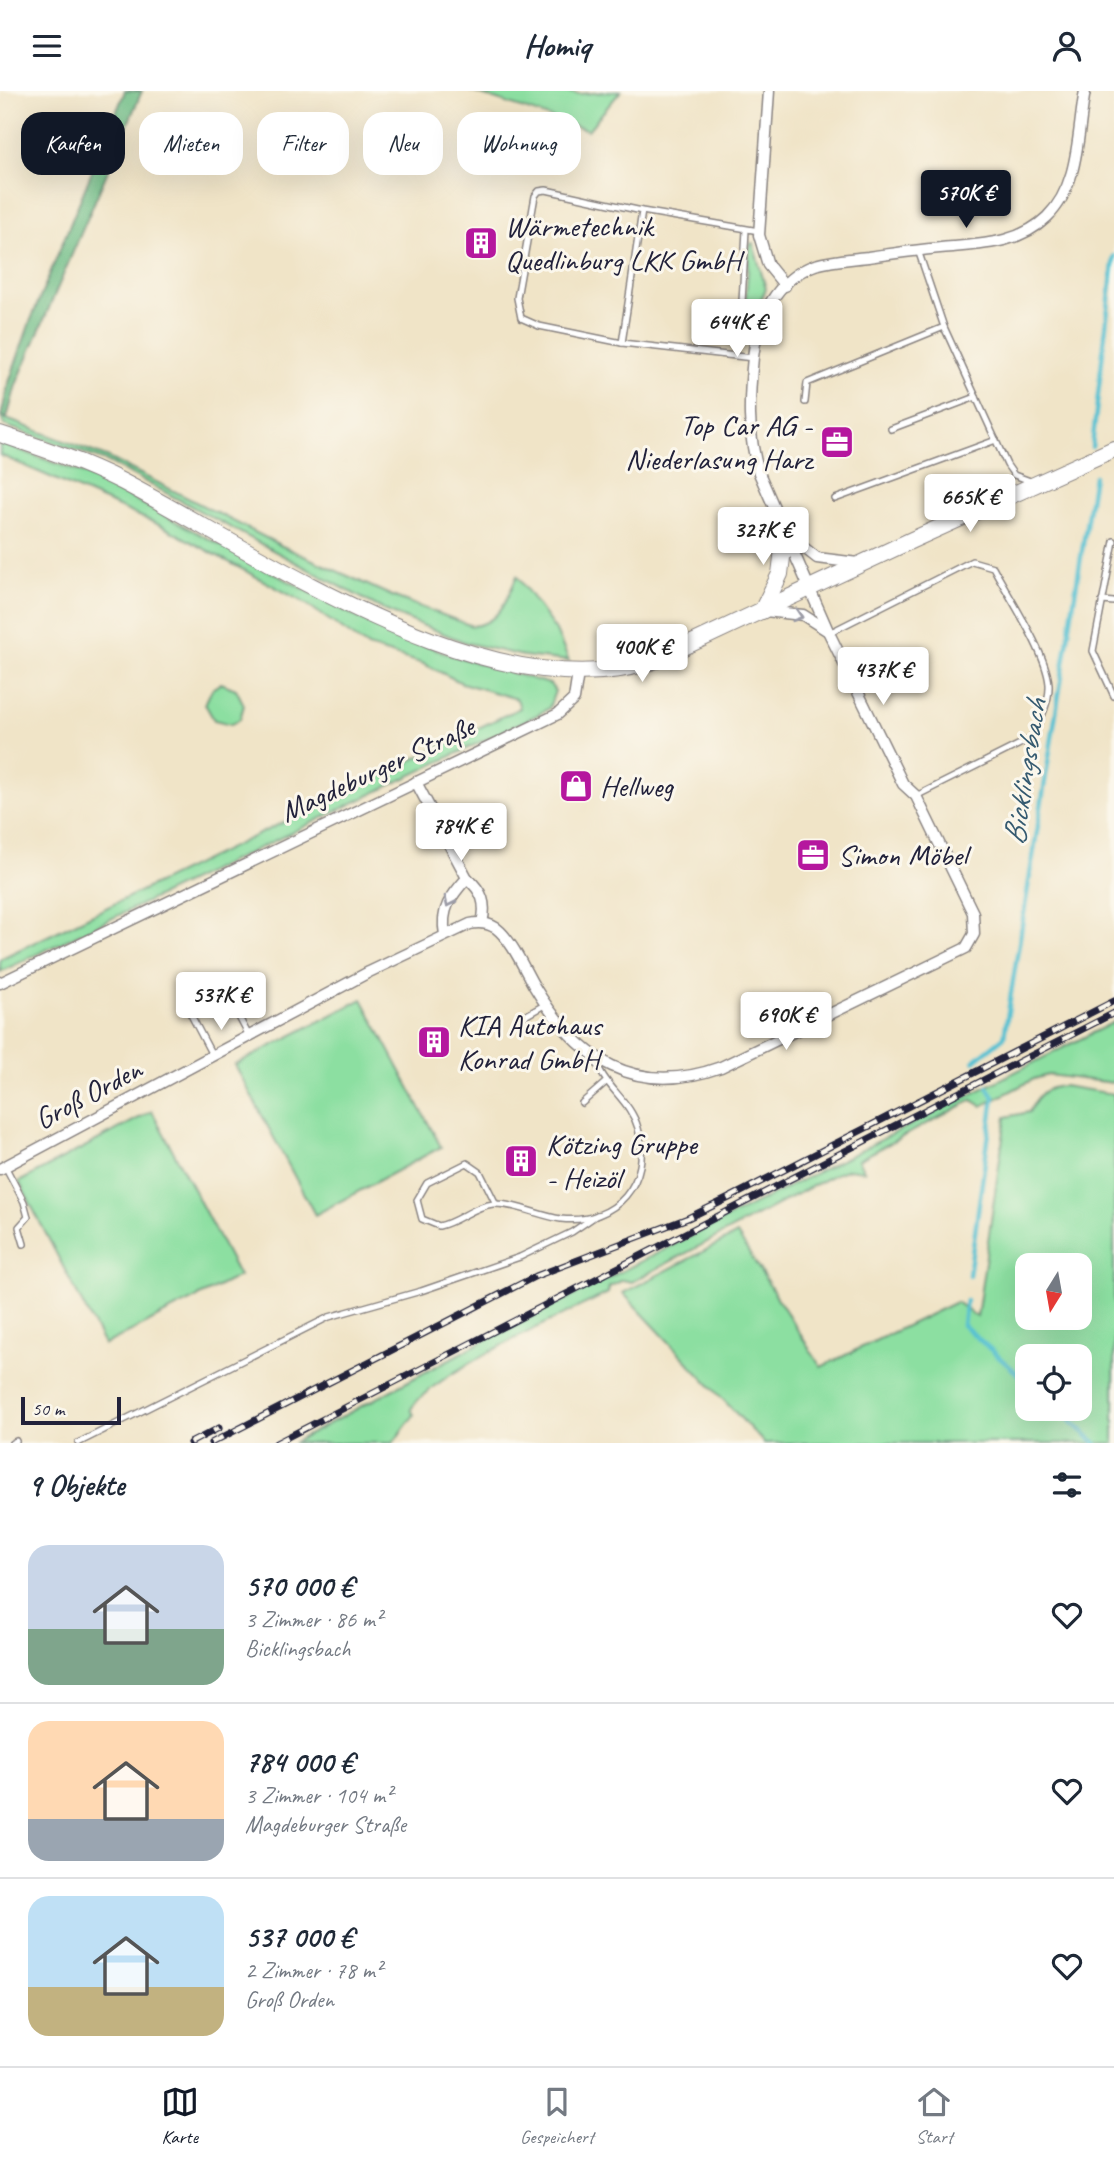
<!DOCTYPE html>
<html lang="de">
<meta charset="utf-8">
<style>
body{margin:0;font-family:Caveat,sans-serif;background:#f2f2f3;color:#1f2937;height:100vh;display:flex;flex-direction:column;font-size:26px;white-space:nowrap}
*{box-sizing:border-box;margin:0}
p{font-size:23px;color:#747a83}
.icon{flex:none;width:38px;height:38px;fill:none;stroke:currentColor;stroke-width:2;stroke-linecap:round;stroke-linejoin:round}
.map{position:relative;height:1352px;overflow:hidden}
.side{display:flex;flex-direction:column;background:#fff;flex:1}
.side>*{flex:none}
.banner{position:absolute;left:21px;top:21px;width:700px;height:63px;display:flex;gap:14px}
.needle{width:46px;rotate:191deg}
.fabs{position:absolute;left:1015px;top:1162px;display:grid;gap:14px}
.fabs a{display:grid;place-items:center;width:77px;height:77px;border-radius:14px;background:#fff;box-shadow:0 7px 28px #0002;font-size:35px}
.scale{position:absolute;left:21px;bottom:18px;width:100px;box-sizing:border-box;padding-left:7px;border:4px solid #22223b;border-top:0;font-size:19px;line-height:24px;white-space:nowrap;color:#22223b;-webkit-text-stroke:5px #fbf7ec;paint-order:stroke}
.price{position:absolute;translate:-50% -60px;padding:0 16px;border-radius:7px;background:#fff;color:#222;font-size:23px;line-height:46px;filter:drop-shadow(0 2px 4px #0008)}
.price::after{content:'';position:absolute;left:50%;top:42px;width:21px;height:16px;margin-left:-10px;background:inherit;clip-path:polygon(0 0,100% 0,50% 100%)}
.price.selected{background:#111827;color:#fff}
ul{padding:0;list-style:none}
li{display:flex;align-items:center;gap:21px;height:175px;padding:0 28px}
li+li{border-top:2px solid #e0e1e3}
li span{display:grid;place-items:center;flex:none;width:196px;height:140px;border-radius:21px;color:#555}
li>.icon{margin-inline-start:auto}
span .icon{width:84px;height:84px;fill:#fffc;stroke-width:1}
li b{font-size:30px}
h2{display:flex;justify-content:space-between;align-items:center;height:84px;padding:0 28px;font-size:30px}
.tag{padding:0 24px;border-radius:21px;background:#fff;box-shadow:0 7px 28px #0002;font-size:24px;line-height:63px}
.tag.selected{background:#111827;color:#fff}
header{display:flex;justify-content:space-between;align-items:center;height:91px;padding:0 28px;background:#fff;font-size:32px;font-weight:600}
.tabs{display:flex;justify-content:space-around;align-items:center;height:98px;border-top:2px solid #e0e1e3;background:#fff;font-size:19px;color:#747a83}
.tabs a{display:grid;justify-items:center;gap:4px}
.tabs .selected{color:#111827}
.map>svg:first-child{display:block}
</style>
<header><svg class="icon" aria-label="menu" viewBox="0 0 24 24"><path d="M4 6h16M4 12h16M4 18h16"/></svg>Homiq<svg class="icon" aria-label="person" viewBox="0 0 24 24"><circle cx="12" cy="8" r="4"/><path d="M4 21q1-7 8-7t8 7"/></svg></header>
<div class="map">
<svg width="1114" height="1352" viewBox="0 0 1114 1352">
<rect width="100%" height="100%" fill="#fbf7ec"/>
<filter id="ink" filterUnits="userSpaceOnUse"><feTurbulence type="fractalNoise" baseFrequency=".0143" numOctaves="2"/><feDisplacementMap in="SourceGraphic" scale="14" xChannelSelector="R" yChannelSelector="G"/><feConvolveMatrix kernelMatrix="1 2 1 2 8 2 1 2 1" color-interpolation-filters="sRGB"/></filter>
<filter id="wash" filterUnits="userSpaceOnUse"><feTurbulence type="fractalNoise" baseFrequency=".00686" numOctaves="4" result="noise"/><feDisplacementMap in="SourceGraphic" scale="28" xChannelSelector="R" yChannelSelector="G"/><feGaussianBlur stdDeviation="1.57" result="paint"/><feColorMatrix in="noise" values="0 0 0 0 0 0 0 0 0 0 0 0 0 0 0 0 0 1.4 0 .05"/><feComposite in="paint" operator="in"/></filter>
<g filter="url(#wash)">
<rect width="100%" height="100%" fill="#f0e4c7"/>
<g fill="#8cdfa1" stroke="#57806e" stroke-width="2" fill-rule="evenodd">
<path d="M470 0H561L579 3 621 0 588 39Z"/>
<path d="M753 152 766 198 751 229 746 226 745 217 750 153Z"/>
<path d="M1 326 109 367 282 455 392 505 472 535C500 533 507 507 517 485L556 540 569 570 523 565 467 552 384 519 109 371 4 334Z"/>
<path d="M0 352 88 384 368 532 451 564 550 593 555 600 549 617 537 624 0 881V868L520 617 517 608 462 592 424 573 368 556 305 512 162 435 0 364Z"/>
<path d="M221 592 236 598 244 614 240 628 231 633 214 629 205 613 212 598Z"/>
<path d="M362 908 441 1056 315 1124 235 974Z"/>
<path d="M1114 931V992L1048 984 1034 988 982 1015 972 1009 858 1069 864 1080 849 1078 835 1083 632 1191 623 1189 609 1196 608 1202C566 1223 431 1283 411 1318L414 1324 393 1352H293L472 1256Z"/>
<path d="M1063 995 1114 1003V1352H764L623 1202 737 1143 821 1276 956 1211 977 1226 1006 1026 1029 1021C1038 1004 1043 997 1063 995ZM1027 1174H1080V1227H1027ZM1080 1265V1318H1027V1265Z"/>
<path d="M152 1020 239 1185 104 1254 19 1091Z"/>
</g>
<path fill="#71be87" stroke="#4a7061" stroke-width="2" d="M125 0H142L16 294 7 327 1 326 8 294 30 231Z"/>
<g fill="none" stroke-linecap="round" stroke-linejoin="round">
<g stroke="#57c1d2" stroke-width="4.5">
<path d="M1092 356 1114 165"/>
<path d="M974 970 1004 946 1094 385"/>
<path d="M969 1184 994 1006 988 996"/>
<path d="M966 1209 963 1234 1027 1291"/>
<path d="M1057 1318 1096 1352"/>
</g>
</g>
</g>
<g filter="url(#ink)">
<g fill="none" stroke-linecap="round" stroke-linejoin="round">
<g stroke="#898381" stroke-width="8">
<g id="lane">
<path d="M642 120 546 99 539 100 535 105 517 207 521 227 539 235 622 252 642 120 759 140"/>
<path d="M746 139 741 229 755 246"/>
<path d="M918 159 944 236 1007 374 1014 384 1033 391"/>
<path d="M622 252 753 267"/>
<path d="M805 311 807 292 944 236"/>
<path d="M891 338 976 306"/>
<path d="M835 408 996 349"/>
<path d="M1114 450 1093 560 1114 605"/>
<path d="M1102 510 1114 511"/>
<path d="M829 542 972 470 993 476C1009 506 1046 561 1049 593 1050 611 1039 633 1030 648L916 705"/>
<path d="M223 896 235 891"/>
<path d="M525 925 546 913"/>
<path d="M212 964 191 924 193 911 223 896 249 945"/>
<path d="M582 1012 606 991"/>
<path d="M5 1075 24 1111 28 1126 19 1136 24 1153"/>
<path d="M496 1113 480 1081 467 1072 427 1092 417 1109 422 1128 439 1135C458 1131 474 1115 493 1113 514 1112 540 1125 561 1128 616 1134 653 1091 638 1037 630 1008 602 995 595 966"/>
<path d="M12 1352 16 1350"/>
<path d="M78 1352 329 1226 421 1200 520 1166 572 1141 597 1124"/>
</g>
</g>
<g stroke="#898381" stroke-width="13">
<g id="street">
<path d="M769 0 759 144 768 174 785 195"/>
<path d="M789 445 817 467 858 472"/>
<path d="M765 520 803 524 828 540"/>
<path d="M416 691 467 787"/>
<path d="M445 844C440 818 451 805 467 787 482 800 487 812 482 832"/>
<path d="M0 892 558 623 574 608 578 582"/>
<path d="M0 1078 369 881 470 833C479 831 488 832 496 837 512 849 524 878 534 895 578 969 635 1007 721 976L966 857 974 843 973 822 916 705 903 693 829 542 759 382C747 343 749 306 753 266 757 228 776 188 815 174 832 169 851 168 868 166 896 162 924 158 953 156 987 153 1021 151 1047 126 1080 94 1077 41 1085 0"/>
</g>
</g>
<g stroke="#898381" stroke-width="18">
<g id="secondary">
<path d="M0 343C42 357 84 371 123 391 263 464 494 626 656 569L912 449 1114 358"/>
<path d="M762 520 780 483 785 441"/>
</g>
</g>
<use href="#lane" stroke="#fff" stroke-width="5"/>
<use href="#street" stroke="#fff" stroke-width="10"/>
<use href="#secondary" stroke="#fff" stroke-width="16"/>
<g stroke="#22223b" stroke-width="7">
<g id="rail">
<path d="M190 1352 219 1337"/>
<path d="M211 1352 536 1185 688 1127 729 1107 1114 910"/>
<path d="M276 1352 1114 922"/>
</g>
</g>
<use href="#rail" stroke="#fbf7ec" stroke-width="4.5" stroke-dasharray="13" stroke-linecap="butt"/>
</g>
<defs><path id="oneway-chevron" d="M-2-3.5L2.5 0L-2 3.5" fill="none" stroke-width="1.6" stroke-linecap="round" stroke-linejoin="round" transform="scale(1.75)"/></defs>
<g stroke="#9c9ca7">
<use href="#oneway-chevron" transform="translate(798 525) rotate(18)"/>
<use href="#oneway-chevron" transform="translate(449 811) rotate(116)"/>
</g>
</g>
<defs>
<g id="building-square" transform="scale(1.75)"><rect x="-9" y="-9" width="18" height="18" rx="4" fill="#b5179e" stroke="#fbf7ec"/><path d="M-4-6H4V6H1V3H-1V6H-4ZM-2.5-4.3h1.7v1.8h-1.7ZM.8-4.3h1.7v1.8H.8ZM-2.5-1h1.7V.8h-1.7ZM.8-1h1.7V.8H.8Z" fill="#fff"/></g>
<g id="office-square" transform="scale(1.75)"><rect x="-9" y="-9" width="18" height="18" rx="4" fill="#b5179e" stroke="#fbf7ec"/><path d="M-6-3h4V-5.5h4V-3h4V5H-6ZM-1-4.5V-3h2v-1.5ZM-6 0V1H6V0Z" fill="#fff"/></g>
<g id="shop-square" transform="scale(1.75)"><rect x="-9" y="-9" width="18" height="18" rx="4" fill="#b5179e" stroke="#fbf7ec"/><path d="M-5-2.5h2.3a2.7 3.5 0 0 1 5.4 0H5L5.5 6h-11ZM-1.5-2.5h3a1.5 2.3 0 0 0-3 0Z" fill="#fff"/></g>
</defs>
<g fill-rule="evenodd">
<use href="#building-square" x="481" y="152"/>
<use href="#office-square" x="837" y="351"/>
<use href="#shop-square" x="576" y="695"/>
<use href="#office-square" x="813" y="764"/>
<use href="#building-square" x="434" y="951"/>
<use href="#building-square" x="521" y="1070"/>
</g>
<g text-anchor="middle" stroke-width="6" stroke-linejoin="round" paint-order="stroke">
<g font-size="30" fill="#22223b" stroke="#fbf7ec" text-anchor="start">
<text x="505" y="145">Wärmetechnik<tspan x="505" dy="34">Quedlinburg LKK GmbH</tspan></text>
<text x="812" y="344" text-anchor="end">Top Car AG -<tspan x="812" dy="34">Niederlasung Harz</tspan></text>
<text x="600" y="705">Hellweg</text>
<text x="838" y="774">Simon Möbel</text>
<text x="458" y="944">KIA Autohaus<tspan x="458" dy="34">Konrad GmbH</tspan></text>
<text x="546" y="1063">Kötzing Gruppe<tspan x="546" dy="34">- Heizöl</tspan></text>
</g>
<g font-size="30" fill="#22223b" stroke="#fbf7ec">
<text transform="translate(377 678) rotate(-25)" y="10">Magdeburger Straße</text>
<text transform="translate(88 1003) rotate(-28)" y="10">Groß Orden</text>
</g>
<g font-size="32" font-style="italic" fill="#355a70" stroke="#fbf7ec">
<text transform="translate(1024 681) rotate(-81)" y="11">Bicklingsbach</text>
</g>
</g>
</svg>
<div class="fabs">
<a><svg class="needle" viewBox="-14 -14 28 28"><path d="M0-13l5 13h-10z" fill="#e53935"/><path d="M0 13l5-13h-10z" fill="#747a83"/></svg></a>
<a><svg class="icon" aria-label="locate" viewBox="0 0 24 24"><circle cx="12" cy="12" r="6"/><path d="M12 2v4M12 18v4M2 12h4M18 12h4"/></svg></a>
</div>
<div class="scale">50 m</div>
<b class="price selected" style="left:966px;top:139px">570K €</b>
<b class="price" style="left:737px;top:268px">644K €</b>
<b class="price" style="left:970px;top:443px">665K €</b>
<b class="price" style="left:763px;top:476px">327K €</b>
<b class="price" style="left:642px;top:593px">400K €</b>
<b class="price" style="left:883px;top:616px">437K €</b>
<b class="price" style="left:461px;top:772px">784K €</b>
<b class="price" style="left:221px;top:941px">537K €</b>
<b class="price" style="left:786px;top:961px">690K €</b>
<div class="banner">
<a class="tag selected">Kaufen</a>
<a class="tag">Mieten</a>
<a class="tag">Filter</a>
<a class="tag">Neu</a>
<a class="tag">Wohnung</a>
</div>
</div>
<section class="side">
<h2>9 Objekte<svg class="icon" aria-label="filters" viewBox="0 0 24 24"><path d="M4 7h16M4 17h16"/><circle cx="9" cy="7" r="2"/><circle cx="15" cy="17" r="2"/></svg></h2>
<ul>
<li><span style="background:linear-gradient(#c9d6e8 60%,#7fa58c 0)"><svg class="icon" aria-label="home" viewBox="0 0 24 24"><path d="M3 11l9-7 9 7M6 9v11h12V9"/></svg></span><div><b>570 000 €</b><p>3 Zimmer · 86 m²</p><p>Bicklingsbach</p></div><svg class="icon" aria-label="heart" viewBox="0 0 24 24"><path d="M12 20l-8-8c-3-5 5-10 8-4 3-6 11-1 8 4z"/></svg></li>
<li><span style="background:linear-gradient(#ffd9b3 70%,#9aa5b1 0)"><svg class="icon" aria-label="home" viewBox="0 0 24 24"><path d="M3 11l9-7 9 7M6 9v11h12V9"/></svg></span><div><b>784 000 €</b><p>3 Zimmer · 104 m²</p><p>Magdeburger Straße</p></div><svg class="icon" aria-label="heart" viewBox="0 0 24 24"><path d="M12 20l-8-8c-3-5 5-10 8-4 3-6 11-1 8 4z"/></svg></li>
<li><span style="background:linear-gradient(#bfe0f5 65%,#c2b280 0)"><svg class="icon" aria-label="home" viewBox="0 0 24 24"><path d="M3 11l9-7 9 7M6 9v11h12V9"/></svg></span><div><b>537 000 €</b><p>2 Zimmer · 78 m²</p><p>Groß Orden</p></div><svg class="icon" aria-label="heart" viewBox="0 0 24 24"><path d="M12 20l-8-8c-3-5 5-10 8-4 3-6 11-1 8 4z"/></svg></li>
</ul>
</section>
<nav class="tabs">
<a class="selected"><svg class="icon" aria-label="map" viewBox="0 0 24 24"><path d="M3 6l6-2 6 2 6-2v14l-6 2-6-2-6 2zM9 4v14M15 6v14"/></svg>Karte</a>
<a><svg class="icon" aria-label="saved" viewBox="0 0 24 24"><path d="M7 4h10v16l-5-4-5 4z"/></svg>Gespeichert</a>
<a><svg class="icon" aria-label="home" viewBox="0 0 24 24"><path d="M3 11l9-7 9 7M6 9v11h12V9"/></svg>Start</a>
</nav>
